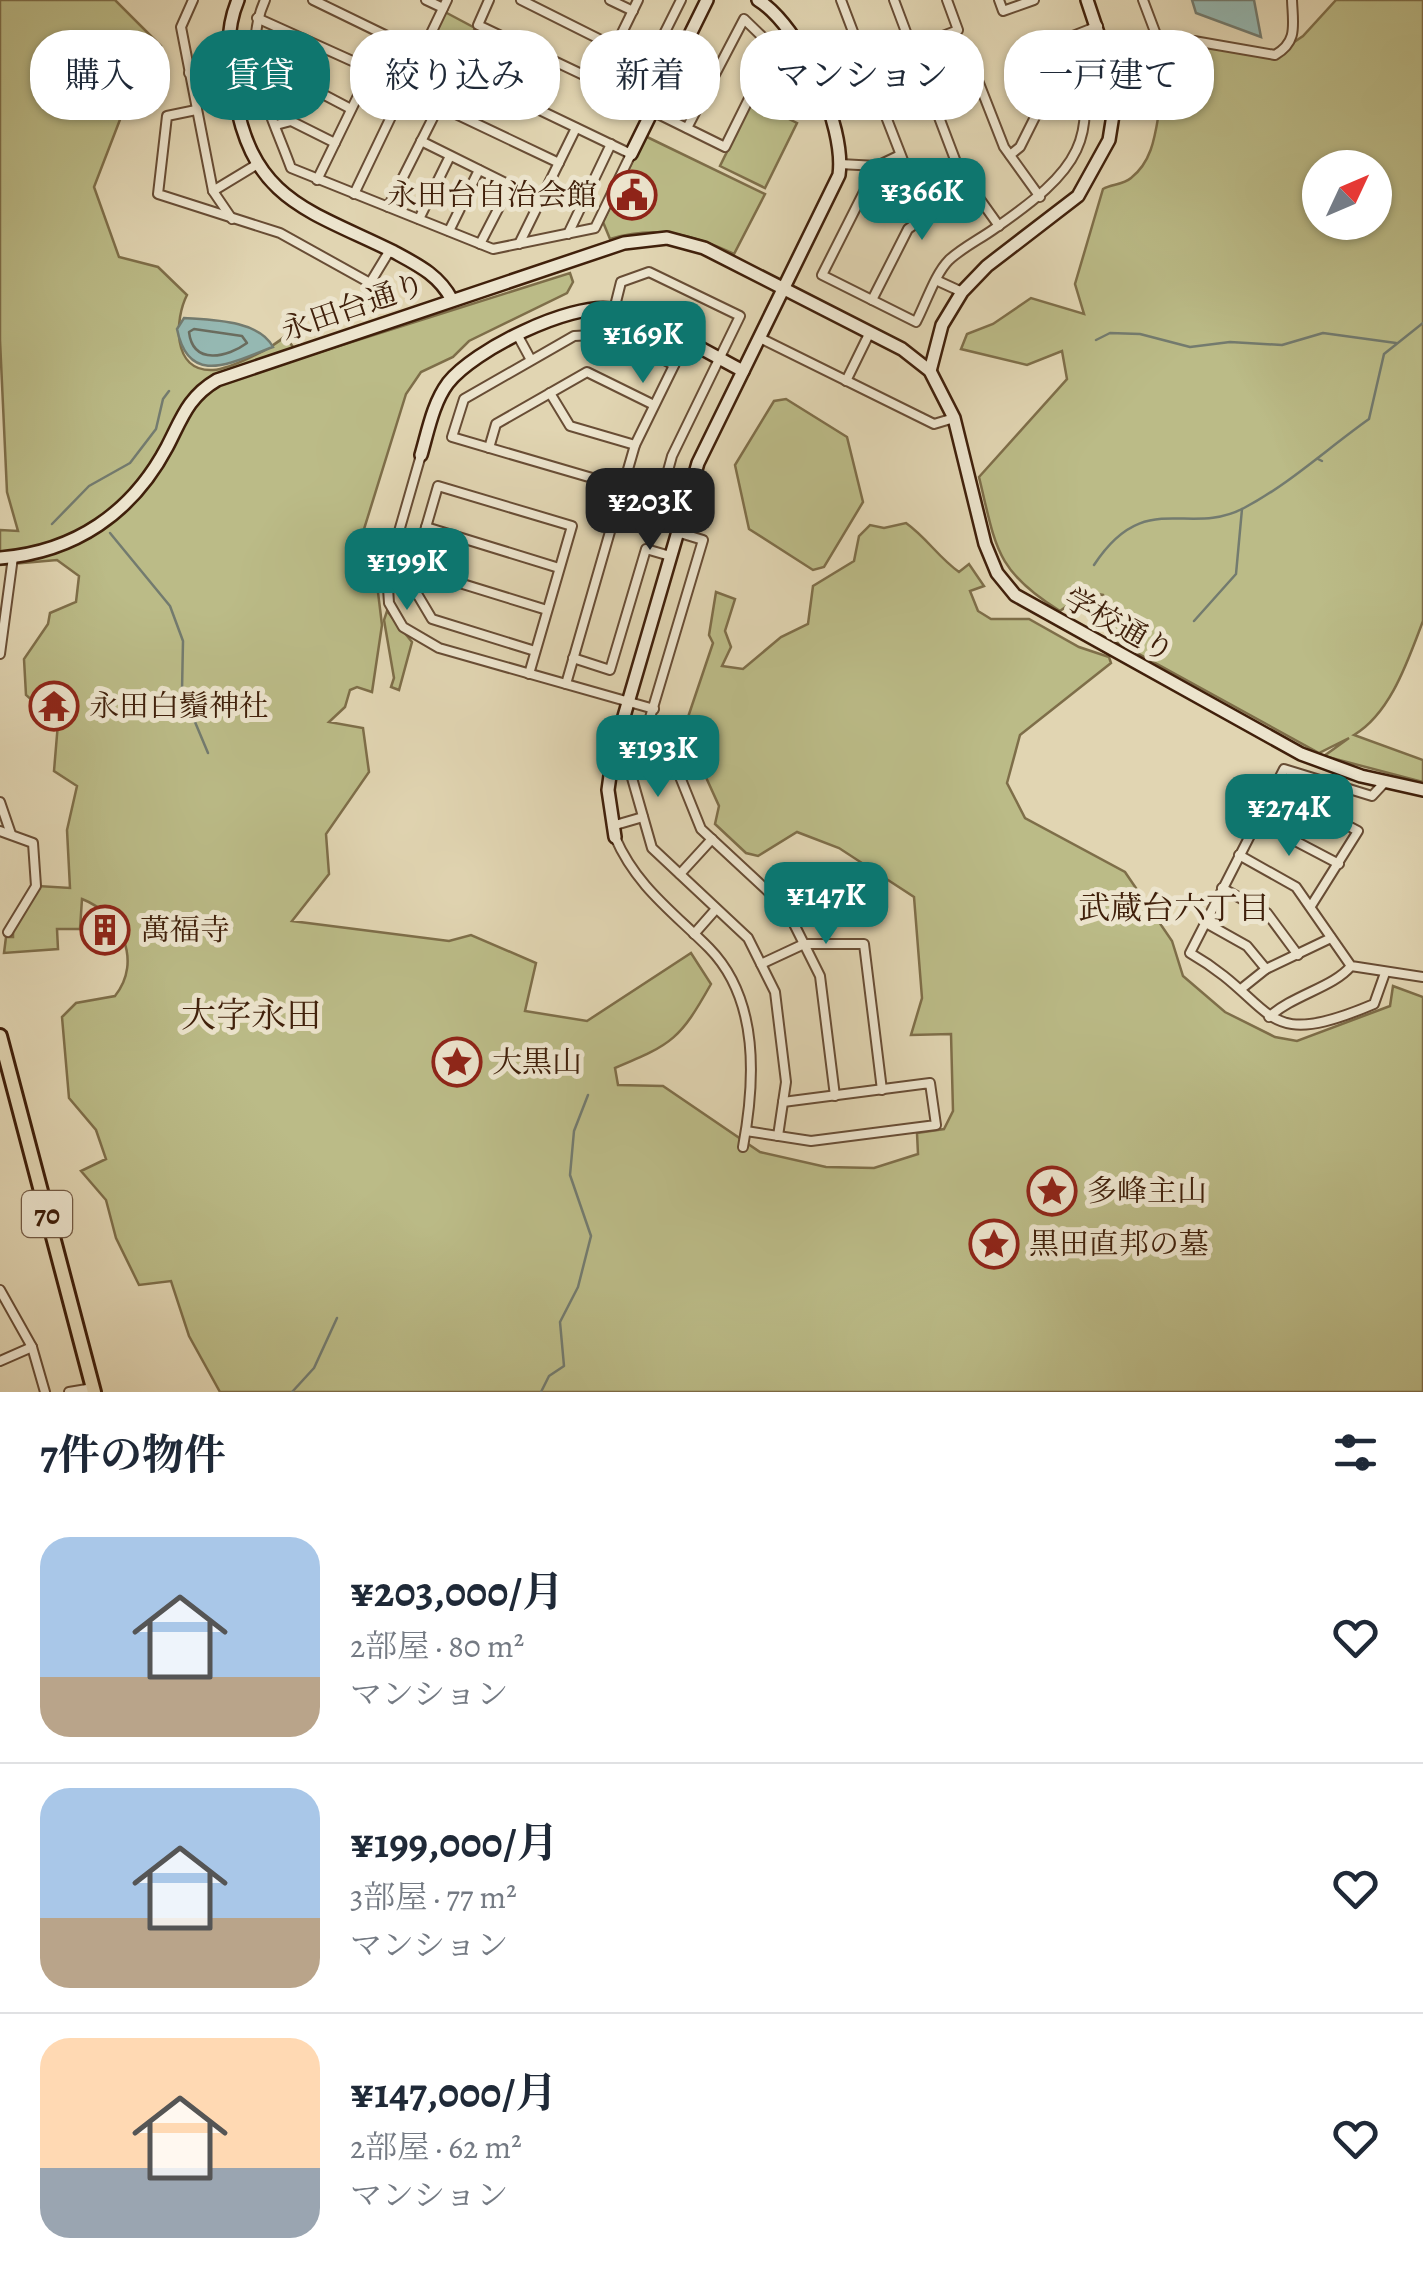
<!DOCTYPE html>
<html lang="ja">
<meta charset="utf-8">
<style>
body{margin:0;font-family:Alegreya,"Noto Serif JP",serif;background:#f6f6f7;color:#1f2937;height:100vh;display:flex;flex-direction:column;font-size:38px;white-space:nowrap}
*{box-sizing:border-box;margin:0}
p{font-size:32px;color:#747a83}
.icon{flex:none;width:55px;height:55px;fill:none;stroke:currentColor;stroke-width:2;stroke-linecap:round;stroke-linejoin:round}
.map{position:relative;height:1392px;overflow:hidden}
.details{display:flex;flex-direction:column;background:#fff;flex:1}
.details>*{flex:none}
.hud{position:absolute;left:30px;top:30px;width:1365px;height:90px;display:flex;gap:20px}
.needle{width:65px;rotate:46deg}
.controls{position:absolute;left:1302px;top:150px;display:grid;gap:20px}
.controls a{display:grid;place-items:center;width:90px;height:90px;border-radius:50%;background:#fff;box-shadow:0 2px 8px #0004;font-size:50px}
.price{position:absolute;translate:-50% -85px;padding:0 22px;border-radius:20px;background:#0f766e;color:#fff;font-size:32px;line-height:65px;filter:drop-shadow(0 2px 5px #0008)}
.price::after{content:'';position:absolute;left:50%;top:60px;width:30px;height:22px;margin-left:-15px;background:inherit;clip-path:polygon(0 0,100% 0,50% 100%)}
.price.on{background:#222;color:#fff}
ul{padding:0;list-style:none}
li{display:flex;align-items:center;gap:30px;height:250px;padding:0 40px}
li+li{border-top:2px solid #e0e1e3}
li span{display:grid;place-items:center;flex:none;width:280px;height:200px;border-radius:30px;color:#555}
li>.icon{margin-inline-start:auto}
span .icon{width:120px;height:120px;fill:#fffc;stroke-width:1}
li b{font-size:42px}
h2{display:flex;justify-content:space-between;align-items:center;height:120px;padding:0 40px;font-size:42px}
.chip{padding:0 35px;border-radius:40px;background:#fff;box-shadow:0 2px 8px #0004;font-size:35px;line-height:90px}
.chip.on{background:#0f766e;color:#fff}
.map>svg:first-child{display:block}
</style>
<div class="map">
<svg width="1423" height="1392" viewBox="0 0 1423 1392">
<rect width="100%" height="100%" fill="#e1d5b2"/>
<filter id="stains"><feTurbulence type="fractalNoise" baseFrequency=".002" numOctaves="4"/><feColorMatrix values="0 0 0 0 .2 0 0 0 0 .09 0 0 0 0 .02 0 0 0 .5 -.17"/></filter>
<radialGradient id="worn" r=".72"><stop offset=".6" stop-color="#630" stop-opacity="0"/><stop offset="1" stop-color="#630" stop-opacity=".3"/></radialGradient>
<g fill="#bbbb87" stroke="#7e6e49" stroke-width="2.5" fill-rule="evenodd">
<path d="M0 0H115L161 46 155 108 142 115 121 117 94 187 119 257 158 267 187 295C175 318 171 372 213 370 230 369 273 348 285 336L301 358 570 273 573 282 567 293 469 341 453 357 421 372 406 394 360 542 377 584 382 625 372 692 357 687 350 690 345 707 329 722 363 728 369 772 326 834 329 874 292 921 449 941 471 935 536 963 525 1011 587 1021 691 953 711 984C680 1039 673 1044 615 1068L618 1085 663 1086 760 1152 826 1167 874 1168 918 1154 917 1133 944 1129 953 1111 951 1034 911 1035 922 998 914 897 839 848 797 832 758 856 746 853 715 824 719 806 684 729 713 643 709 635 716 592 735 599 725 631 731 647 722 666 743 669 781 637 808 624 813 586 854 561 859 536 870 525 884 528 906 523C927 538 938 557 959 572L969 564 984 586 970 591 978 611 991 619H1029L1079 647 1109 657 1111 663 1020 735 1007 783 1025 818 1125 872 1172 941 1183 976 1225 1012 1275 1037 1297 1041 1390 1006 1393 986 1423 997V1392H220L189 1336 171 1281 139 1285 116 1238 106 1200 81 1171 106 1159 96 1130 69 1098 62 1017 76 1003 115 996C143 961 121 914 82 899L80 929H57L58 949 4 953 6 937H13V927L38 886 70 888 67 830 77 786 54 771 58 723 26 695 24 659 48 624 50 613 76 602 79 576 57 560 0 565V530L18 531 7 492 0 340Z"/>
<path d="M1336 0H1423V621C1408 660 1391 713 1354 735L1423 760V782L1324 756 1349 738 1319 753 1108 637 1115 615 1103 595 1086 592 1060 611C995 571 996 547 979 477L1067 379 1062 351 1027 365 961 349 967 334 993 324 1031 298 1084 314 1075 284 1103 189C1111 184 1123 185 1131 178 1167 150 1150 95 1177 63 1184 56 1200 49 1209 42L1275 55 1303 36ZM1320 168H1375V222H1320Z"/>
<path d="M445 12 475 28 458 64 427 49Z"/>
<path d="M959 34 973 70 928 88 913 51Z"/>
<path d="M752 101 797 123 765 188 720 166Z"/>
<path d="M645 136 765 194 734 254C692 234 656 225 610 239L603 222Z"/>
<path d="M786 399 847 437 863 502 824 567 813 570 749 529 735 465 774 401Z"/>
<path d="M387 611 412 642 399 690 391 687 394 678 384 620Z"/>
</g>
<g fill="#95b8b2" stroke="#737b6f" stroke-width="2.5">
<path d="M1192 0H1254L1261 37 1196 13Z"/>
<path d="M184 318C211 320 259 320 273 347 234 361 189 389 177 329Z"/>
</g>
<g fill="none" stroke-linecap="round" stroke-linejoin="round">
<path stroke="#6a6c5e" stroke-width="2.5" d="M194 329 242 336 247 343C228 357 193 366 189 332Z"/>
<g stroke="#737b6f" stroke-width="2.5">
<path d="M1096 340 1110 333 1140 334 1190 347 1230 342 1282 345 1323 333 1396 343"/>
<path d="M1318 459 1322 461"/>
<path d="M52 524 89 486 130 463 156 429 163 399 169 391"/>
<path d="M110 533 170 606 183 641 182 691 208 753"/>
<path d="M1094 565C1145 487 1188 538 1244 508 1288 485 1328 448 1369 419L1384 354 1423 323"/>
<path d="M1194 621 1236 574 1242 509"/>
<path d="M292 1392 314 1368 337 1318"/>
<path d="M541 1392 549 1376 564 1366 560 1322 578 1287 591 1236 570 1175 574 1131 588 1095"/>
</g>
<g stroke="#684d35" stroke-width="12">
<g id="street">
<path d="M193 0 181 27 213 191 232 219"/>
<path d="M265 0C239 57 271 113 291 168L493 249 595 228 631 154 421 53"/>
<path d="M313 0 387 36 317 180"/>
<path d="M426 0 443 8"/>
<path d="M489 0 478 25 632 98 681 0"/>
<path d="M521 0 615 47"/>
<path d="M610 0 633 11"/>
<path d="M894 0 912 48 958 30 947 0"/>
<path d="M999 0 1003 11 1034 0"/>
<path d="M1143 0 1160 45"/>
<path d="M257 18 370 69"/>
<path d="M1112 64 1160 45 1194 41 1275 55C1298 42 1293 25 1292 0"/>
<path d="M189 73 230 65"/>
<path d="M598 82 638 0"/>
<path d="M817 85 866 66 841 0"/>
<path d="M263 89 294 79 351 109"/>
<path d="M929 91 959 170 999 226"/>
<path d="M439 106 559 163"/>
<path d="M196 110 167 116 158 194 280 233 370 283 390 250"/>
<path d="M652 111 725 147 774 48 793 36"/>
<path d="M276 125 291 121 335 143"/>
<path d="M687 128 744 19 774 48"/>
<path d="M421 141 540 200"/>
<path d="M1010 155 1020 147 1041 105 1022 56 1098 26"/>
<path d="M840 164 877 166 900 155"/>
<path d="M877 166 822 275 916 322C926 303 935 274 949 260 962 248 980 239 994 229 1076 172 1107 139 1068 38"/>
<path d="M213 191 256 165"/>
<path d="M354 194 447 0"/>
<path d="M388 207 457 70"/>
<path d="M925 217 883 109 975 73 1004 147 1040 197"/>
<path d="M419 219 450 156"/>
<path d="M449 231 479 170"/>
<path d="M568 234 611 144"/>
<path d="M480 244 510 186"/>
<path d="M519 244 576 128"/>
<path d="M938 281 962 292"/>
<path d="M872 300 908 229 970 185"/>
<path d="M614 310 621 282 649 272 740 316 672 456 660 500 684 507"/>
<path d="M518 336 531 360"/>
<path d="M760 338 934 424 954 418"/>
<path d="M846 381 870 332"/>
<path d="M550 393 570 426 635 445"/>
<path d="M489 448 496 424 587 372 654 405"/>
<path d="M421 455 387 573 389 603 403 627 439 648 654 709"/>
<path d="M623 487 452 437 464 399 574 336 613 334 674 365"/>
<path d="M426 527 559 568"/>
<path d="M677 532 703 540 632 778 652 848 748 938 775 992 786 1082 778 1136"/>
<path d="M414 569 547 610"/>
<path d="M0 654 13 557"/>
<path d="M573 658 610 670 646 549 670 556"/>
<path d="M529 674 572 526 438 486 410 582 432 619 535 651"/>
<path d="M566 684 635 445 685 343"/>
<path d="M645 740 668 747 701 829 786 908 820 976 835 1096"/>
<path d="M1274 787 1358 831 1311 906"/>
<path d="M0 802 11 834"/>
<path d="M1257 821 1339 864"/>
<path d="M612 826 643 817"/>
<path d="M0 831 33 843 36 886 8 932"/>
<path d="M615 837C636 886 673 912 709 948 760 1000 755 1082 743 1147"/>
<path d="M1239 855 1296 887 1351 966 1423 977"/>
<path d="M680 874 712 839"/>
<path d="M1222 888 1267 913 1298 955"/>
<path d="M1206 923 1247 946 1266 969"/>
<path d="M694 934 716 909"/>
<path d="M761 964 804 944H864L882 1090"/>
<path d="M1385 973 1374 1004C1257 1054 1279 1004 1190 953L1284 769 1372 796 1386 781"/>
<path d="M1241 989 1266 969 1331 938"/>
<path d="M1269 1017C1293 995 1334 987 1351 966"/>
<path d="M746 1131 811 1141 936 1125 930 1083 783 1102"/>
<path d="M0 1290 32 1347 45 1392"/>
<path d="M0 1361 32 1347"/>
<path d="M69 1392 93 1388"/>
</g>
</g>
<g stroke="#40200b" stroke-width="16">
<g id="secondary">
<path d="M238 0C224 33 229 64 235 97 253 201 309 210 394 252 418 265 439 275 452 300"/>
<path d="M631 154 707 0"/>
<path d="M930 371 942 325 962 292 987 266 1078 196 1109 140 1117 90 1087 0"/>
<path d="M421 455C428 431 433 403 448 383 474 350 569 303 611 309 646 315 710 354 743 371"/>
<path d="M0 558C75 552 132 513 167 447 182 418 188 397 217 380L624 243 667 238 704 248 902 349 930 371 954 418 985 544 997 573 1015 595 1301 754 1361 776 1423 790"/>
<path d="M615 837 608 790 613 754 698 463 839 175C846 125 800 26 758 0"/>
</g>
</g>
<g stroke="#40200b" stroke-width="18">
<path id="primary" d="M0 1036 94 1392"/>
</g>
<use href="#street" stroke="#ece4cd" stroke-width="8"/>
<use href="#secondary" stroke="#ece4cd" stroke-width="11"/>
<use href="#primary" stroke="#e1d5b2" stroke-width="12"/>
</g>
<defs>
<g id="civic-ring" transform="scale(2.5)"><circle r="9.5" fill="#ece4cd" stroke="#8f2418" stroke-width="1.5"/><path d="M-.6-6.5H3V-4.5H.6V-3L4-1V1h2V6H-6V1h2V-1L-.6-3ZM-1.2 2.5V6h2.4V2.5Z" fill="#8f2418"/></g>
<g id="temple-ring" transform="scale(2.5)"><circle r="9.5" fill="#ece4cd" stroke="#8f2418" stroke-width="1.5"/><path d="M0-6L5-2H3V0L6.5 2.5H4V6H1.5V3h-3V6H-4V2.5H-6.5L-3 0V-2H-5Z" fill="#8f2418"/></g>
<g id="building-ring" transform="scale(2.5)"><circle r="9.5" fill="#ece4cd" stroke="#8f2418" stroke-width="1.5"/><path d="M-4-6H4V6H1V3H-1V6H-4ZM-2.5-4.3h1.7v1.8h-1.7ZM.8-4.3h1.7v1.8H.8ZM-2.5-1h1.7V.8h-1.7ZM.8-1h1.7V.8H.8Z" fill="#8f2418"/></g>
<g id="sight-ring" transform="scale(2.5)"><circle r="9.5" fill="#ece4cd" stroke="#8f2418" stroke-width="1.5"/><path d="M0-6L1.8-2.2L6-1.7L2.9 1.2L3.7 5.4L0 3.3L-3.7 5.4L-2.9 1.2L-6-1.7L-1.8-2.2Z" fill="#8f2418"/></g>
</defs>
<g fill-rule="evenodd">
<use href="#civic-ring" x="632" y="195"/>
<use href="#temple-ring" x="54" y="706"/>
<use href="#building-ring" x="105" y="930"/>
<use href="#sight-ring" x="457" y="1062"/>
<use href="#sight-ring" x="1052" y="1191"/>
<use href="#sight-ring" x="994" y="1244"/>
</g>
<g text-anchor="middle" stroke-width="10" stroke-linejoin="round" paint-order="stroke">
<rect fill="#ece4cd" stroke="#745b45" stroke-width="2.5" x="22" y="1191" width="50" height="46" rx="8"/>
<g font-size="28" font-weight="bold" fill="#40200b">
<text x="47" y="1224">70</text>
</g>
<g font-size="30" fill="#40200b" stroke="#ece4cd" text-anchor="start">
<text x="597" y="205" text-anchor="end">永田台自治会館</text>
<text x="89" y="716">永田白鬚神社</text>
<text x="140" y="940">萬福寺</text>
<text x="492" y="1072">大黒山</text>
<text x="1087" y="1201">多峰主山</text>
<text x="1029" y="1254">黒田直邦の墓</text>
</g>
<g font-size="30" fill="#40200b" stroke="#ece4cd">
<text transform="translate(353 307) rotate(-19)" y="10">永田台通り</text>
<text transform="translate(1119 625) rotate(29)" y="10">学校通り</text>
</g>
<g font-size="32" fill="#40200b" stroke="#ece4cd">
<text x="1174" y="919">武蔵台六丁目</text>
</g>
<g font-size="35" fill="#40200b" stroke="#ece4cd">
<text x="251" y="1027">大字永田</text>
</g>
</g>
<rect width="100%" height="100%" filter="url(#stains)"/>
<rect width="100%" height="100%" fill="url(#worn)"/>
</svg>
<div class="controls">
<a><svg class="needle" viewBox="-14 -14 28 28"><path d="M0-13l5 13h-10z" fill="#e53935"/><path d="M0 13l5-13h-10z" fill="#747a83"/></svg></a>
</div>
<b class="price" style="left:922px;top:243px">¥366K</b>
<b class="price" style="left:643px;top:386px">¥169K</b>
<b class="price on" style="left:650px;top:553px">¥203K</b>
<b class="price" style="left:407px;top:613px">¥199K</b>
<b class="price" style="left:658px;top:800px">¥193K</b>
<b class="price" style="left:1289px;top:859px">¥274K</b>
<b class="price" style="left:826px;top:947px">¥147K</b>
<div class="hud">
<a class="chip">購入</a>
<a class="chip on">賃貸</a>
<a class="chip">絞り込み</a>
<a class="chip">新着</a>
<a class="chip">マンション</a>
<a class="chip">一戸建て</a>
</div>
</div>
<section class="details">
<h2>7件の物件<svg class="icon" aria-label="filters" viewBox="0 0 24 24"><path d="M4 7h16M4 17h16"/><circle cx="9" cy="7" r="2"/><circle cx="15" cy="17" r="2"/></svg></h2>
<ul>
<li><span style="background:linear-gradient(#a9c7e8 70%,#b9a48a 0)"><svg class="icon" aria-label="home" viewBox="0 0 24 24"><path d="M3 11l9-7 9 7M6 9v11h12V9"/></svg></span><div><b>¥203,000/月</b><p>2部屋 · 80 m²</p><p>マンション</p></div><svg class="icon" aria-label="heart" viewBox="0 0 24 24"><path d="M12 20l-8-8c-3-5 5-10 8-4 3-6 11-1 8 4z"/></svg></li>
<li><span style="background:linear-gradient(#a9c7e8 65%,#b9a48a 0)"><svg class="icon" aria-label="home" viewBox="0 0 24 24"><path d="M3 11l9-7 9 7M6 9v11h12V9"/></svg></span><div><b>¥199,000/月</b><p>3部屋 · 77 m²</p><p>マンション</p></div><svg class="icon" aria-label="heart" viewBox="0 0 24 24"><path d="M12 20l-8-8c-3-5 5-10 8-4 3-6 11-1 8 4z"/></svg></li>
<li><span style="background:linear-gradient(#ffd9b3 65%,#9aa5b1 0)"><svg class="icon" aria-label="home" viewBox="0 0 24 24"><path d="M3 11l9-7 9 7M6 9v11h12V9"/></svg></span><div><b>¥147,000/月</b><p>2部屋 · 62 m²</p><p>マンション</p></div><svg class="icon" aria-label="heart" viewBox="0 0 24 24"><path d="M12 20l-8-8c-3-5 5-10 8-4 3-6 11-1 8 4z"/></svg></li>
</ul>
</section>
